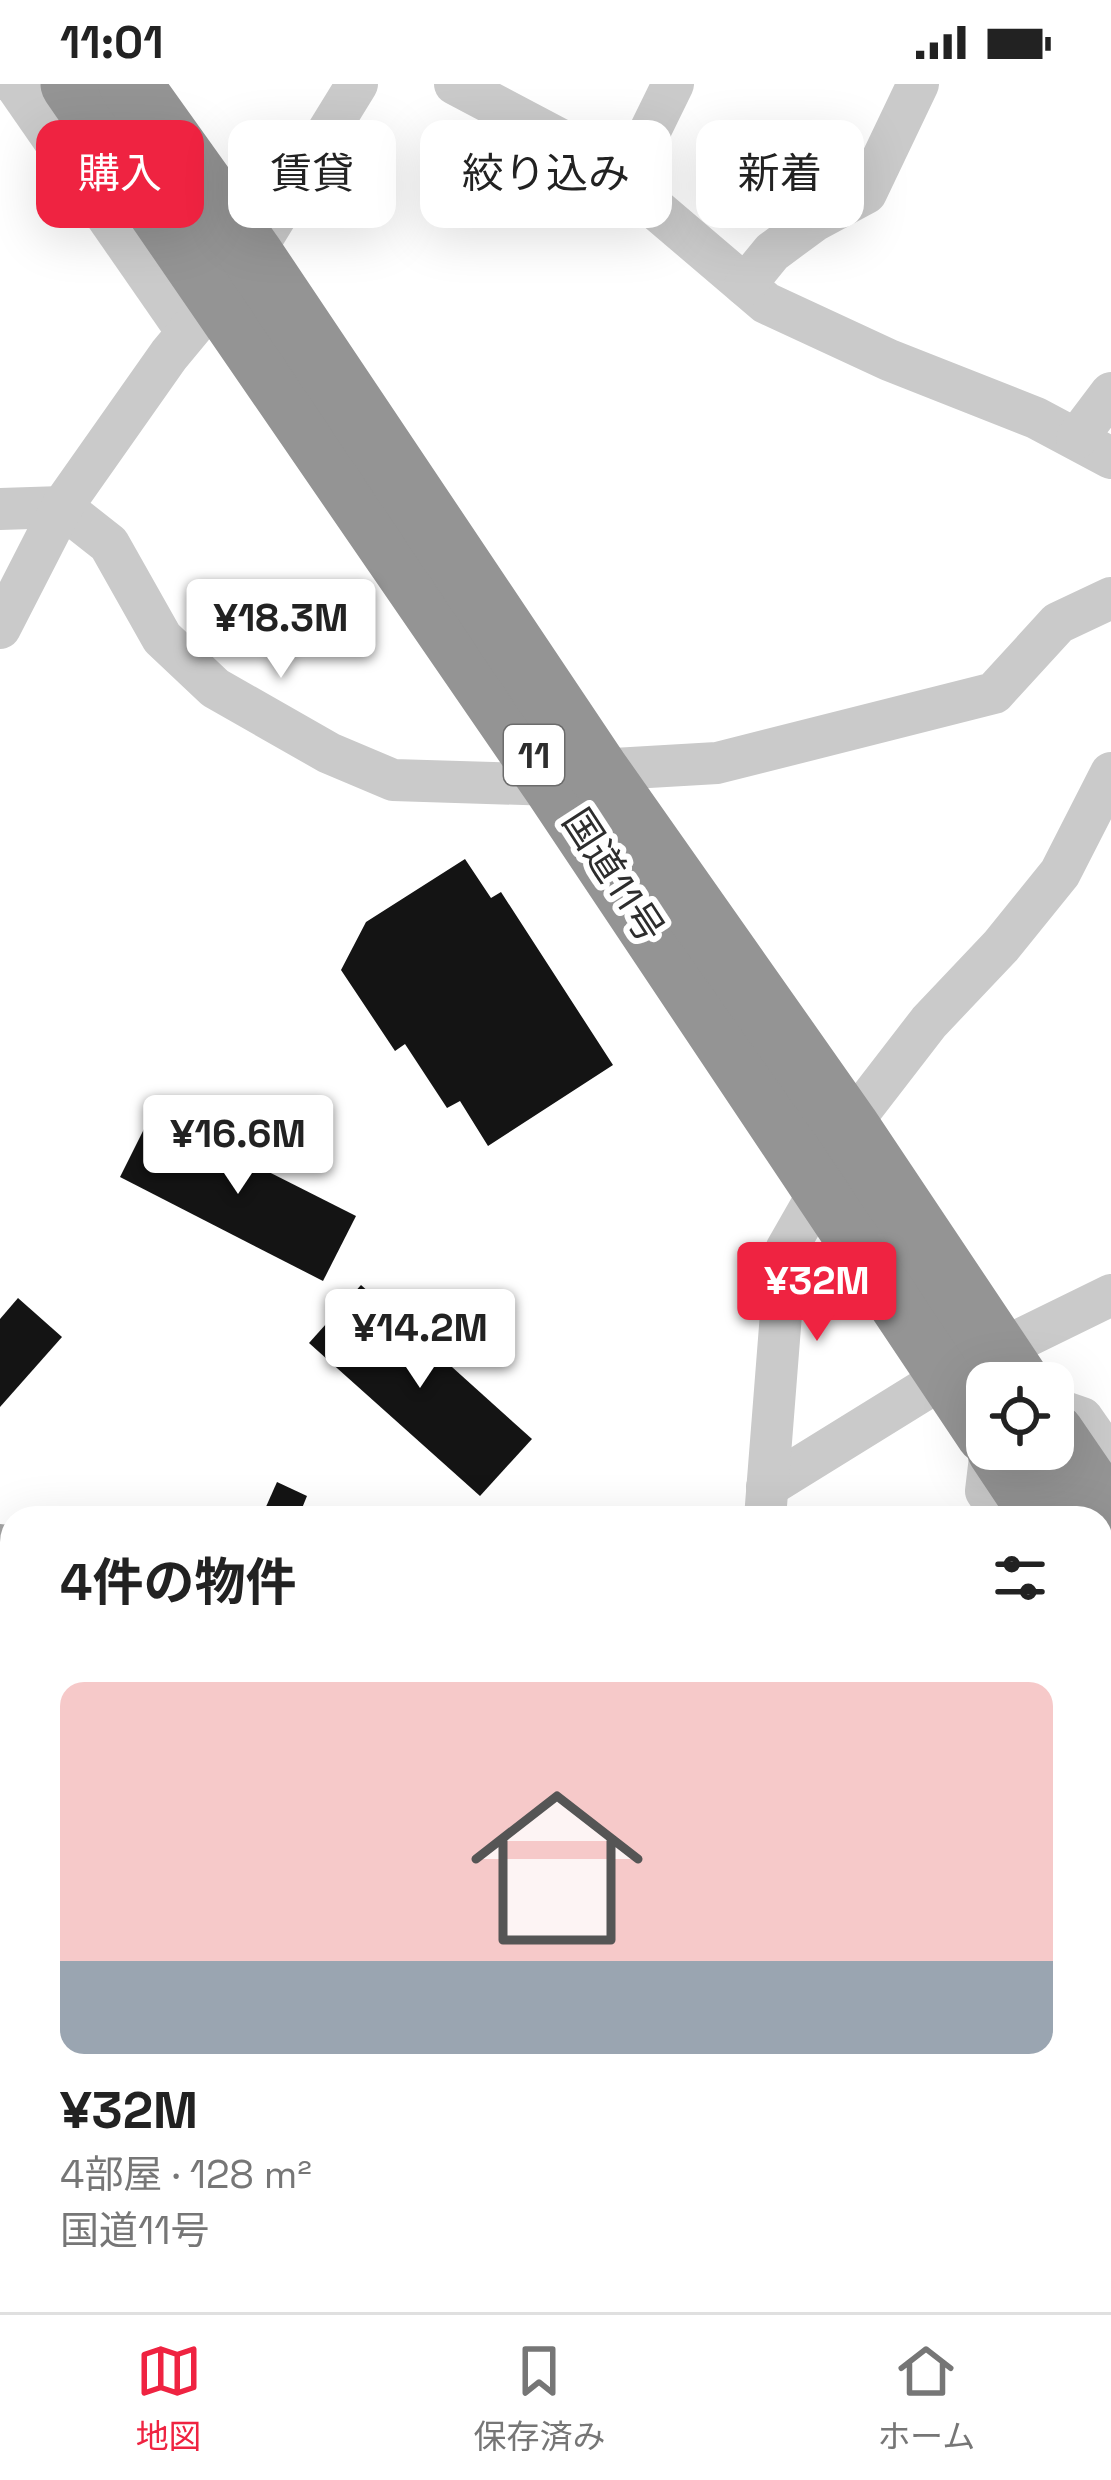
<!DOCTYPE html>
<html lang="ja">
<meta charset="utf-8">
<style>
body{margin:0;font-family:"Space Grotesk","Noto Sans JP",sans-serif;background:#f6f6f6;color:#222;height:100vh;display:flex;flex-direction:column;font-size:45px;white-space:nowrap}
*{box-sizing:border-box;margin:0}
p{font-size:39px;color:#767676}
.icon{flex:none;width:66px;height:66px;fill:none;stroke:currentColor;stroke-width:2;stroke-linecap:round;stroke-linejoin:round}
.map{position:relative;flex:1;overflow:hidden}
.panel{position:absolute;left:0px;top:1422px;width:1113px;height:807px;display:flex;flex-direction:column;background:#fff;border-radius:36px 36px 0 0;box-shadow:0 12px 48px #0002}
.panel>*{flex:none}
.top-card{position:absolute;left:36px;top:36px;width:1041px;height:108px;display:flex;gap:24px}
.controls{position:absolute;left:966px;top:1278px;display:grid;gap:24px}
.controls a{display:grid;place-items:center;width:108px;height:108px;border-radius:24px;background:#fff;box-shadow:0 12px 48px #0002;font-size:60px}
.price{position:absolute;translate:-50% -102px;padding:0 27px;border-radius:12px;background:#fff;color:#222;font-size:39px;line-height:78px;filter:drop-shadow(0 3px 6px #0008)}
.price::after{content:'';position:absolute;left:50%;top:72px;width:36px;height:27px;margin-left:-18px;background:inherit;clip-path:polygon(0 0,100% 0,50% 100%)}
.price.selected{background:#ef2341;color:#fff}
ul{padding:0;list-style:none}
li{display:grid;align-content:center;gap:24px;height:636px;padding:0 60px}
li span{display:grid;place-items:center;height:372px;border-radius:24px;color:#555}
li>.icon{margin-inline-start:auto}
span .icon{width:216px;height:216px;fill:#fffc;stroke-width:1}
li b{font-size:51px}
h2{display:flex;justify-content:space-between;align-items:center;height:144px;padding:0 60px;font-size:51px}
.chip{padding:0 42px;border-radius:24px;background:#fff;box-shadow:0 12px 48px #0002;font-size:42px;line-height:108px}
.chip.selected{background:#ef2341;color:#fff}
.status{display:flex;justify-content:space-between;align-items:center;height:84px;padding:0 60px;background:#fff;direction:ltr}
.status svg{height:33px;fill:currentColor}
.tabs{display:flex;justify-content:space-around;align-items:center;height:168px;border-top:3px solid #e0e0e0;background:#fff;font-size:33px;color:#767676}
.tabs a{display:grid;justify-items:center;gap:6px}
.tabs .selected{color:#ef2341}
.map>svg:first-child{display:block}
</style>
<div class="status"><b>11:01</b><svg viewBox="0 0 49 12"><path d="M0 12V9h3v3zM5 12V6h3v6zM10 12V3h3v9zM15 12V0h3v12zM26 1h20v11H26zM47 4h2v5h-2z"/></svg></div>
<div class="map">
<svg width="1111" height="2228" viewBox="0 0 1111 2228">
<rect width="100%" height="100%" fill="#fff"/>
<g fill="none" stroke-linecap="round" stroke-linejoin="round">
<path stroke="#c3e0ed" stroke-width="10" d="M1101 2124H1111"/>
</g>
<g fill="#141414">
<path d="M465 775 491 814 501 808 613 981 488 1062 460 1017 447 1024 405 960 395 967 341 886 366 838Z"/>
<path d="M152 1029 356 1132 323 1197 120 1093Z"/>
<path d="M361 1201 532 1355 480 1412 309 1259Z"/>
<path d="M18 1214 62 1253 0 1323V1235Z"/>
<path d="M277 1398 307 1412 298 1434H261Z"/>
</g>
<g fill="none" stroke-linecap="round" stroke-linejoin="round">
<g stroke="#cacaca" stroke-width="42">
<path d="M15 0 187 248"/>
<path d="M455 0 597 75 766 219 889 276 1036 334 1111 374"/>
<path d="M625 98 673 0"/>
<path d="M745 201 772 168 814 137 866 109 918 0"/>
<path d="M1077 354 1111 309"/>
<path d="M0 425 62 423 109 460 162 554 215 604 329 669 393 696 554 701"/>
<path d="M0 544 62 423 169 271 252 171 357 0"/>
<path d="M597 686 717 679 994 609 1058 539 1111 514"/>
<path d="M848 1043 929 938 1001 862 1060 789 1111 689"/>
<path d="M1053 1324 1082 1334 1111 1375"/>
<path d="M991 1365 986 1407 1004 1434"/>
<path d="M767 1403 948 1291 1111 1211"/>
<path d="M765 1434 786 1166 822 1103"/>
<path d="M1101 1579 1111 1594"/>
<path d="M0 1756 12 1755"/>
<path d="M1101 2037 1111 2034"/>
<path d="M0 2040 12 2034"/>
<path d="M0 2091 12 2111"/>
<path d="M1101 2170H1111"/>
<path d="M0 2197 12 2188"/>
<path d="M82 2217 90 2228"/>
</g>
<g stroke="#a5a5a5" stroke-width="54">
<path d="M0 1467 12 1478"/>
<path d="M534 2217 540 2228"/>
</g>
<g stroke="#949494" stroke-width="63">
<path d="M72 0 554 701 987 1349"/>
<path d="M130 0 252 171 597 686 848 1043 1019 1299"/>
<path d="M1053 1350 1111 1435"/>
<path d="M998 1365 1044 1434"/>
<path d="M1101 1519 1111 1534"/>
</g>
</g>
<g text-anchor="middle" stroke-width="12" stroke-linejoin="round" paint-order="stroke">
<rect fill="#fff" stroke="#6c6c6c" stroke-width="3" x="504" y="641" width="60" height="60" rx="9"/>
<g font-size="36" font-weight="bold" fill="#2d2d2d">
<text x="534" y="684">11</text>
</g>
<g font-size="39" fill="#2d2d2d" stroke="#fff">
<text transform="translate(614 791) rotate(57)" y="14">国道11号</text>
</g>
</g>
</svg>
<div class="controls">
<a><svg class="icon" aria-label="locate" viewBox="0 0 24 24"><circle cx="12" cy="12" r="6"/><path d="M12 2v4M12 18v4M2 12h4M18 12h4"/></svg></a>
</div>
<b class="price" style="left:281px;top:597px">¥18.3M</b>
<b class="price" style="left:238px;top:1113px">¥16.6M</b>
<b class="price selected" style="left:817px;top:1260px">¥32M</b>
<b class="price" style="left:420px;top:1307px">¥14.2M</b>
<div class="top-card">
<a class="chip selected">購入</a>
<a class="chip">賃貸</a>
<a class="chip">絞り込み</a>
<a class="chip">新着</a>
</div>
<section class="panel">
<h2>4件の物件<svg class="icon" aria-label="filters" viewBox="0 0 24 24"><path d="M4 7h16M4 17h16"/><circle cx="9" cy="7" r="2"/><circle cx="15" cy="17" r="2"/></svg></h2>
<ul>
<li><span style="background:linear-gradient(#f6c9c9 75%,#9aa5b1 0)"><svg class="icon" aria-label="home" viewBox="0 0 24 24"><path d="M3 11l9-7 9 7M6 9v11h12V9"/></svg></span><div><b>¥32M</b><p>4部屋 · 128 m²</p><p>国道11号</p></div></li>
</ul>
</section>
</div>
<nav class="tabs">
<a class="selected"><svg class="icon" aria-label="map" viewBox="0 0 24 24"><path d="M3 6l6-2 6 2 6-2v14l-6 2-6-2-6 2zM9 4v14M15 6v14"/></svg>地図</a>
<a><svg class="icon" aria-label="saved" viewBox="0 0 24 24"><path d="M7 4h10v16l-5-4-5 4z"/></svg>保存済み</a>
<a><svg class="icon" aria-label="home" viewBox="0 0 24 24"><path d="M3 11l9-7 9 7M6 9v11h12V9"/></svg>ホーム</a>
</nav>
